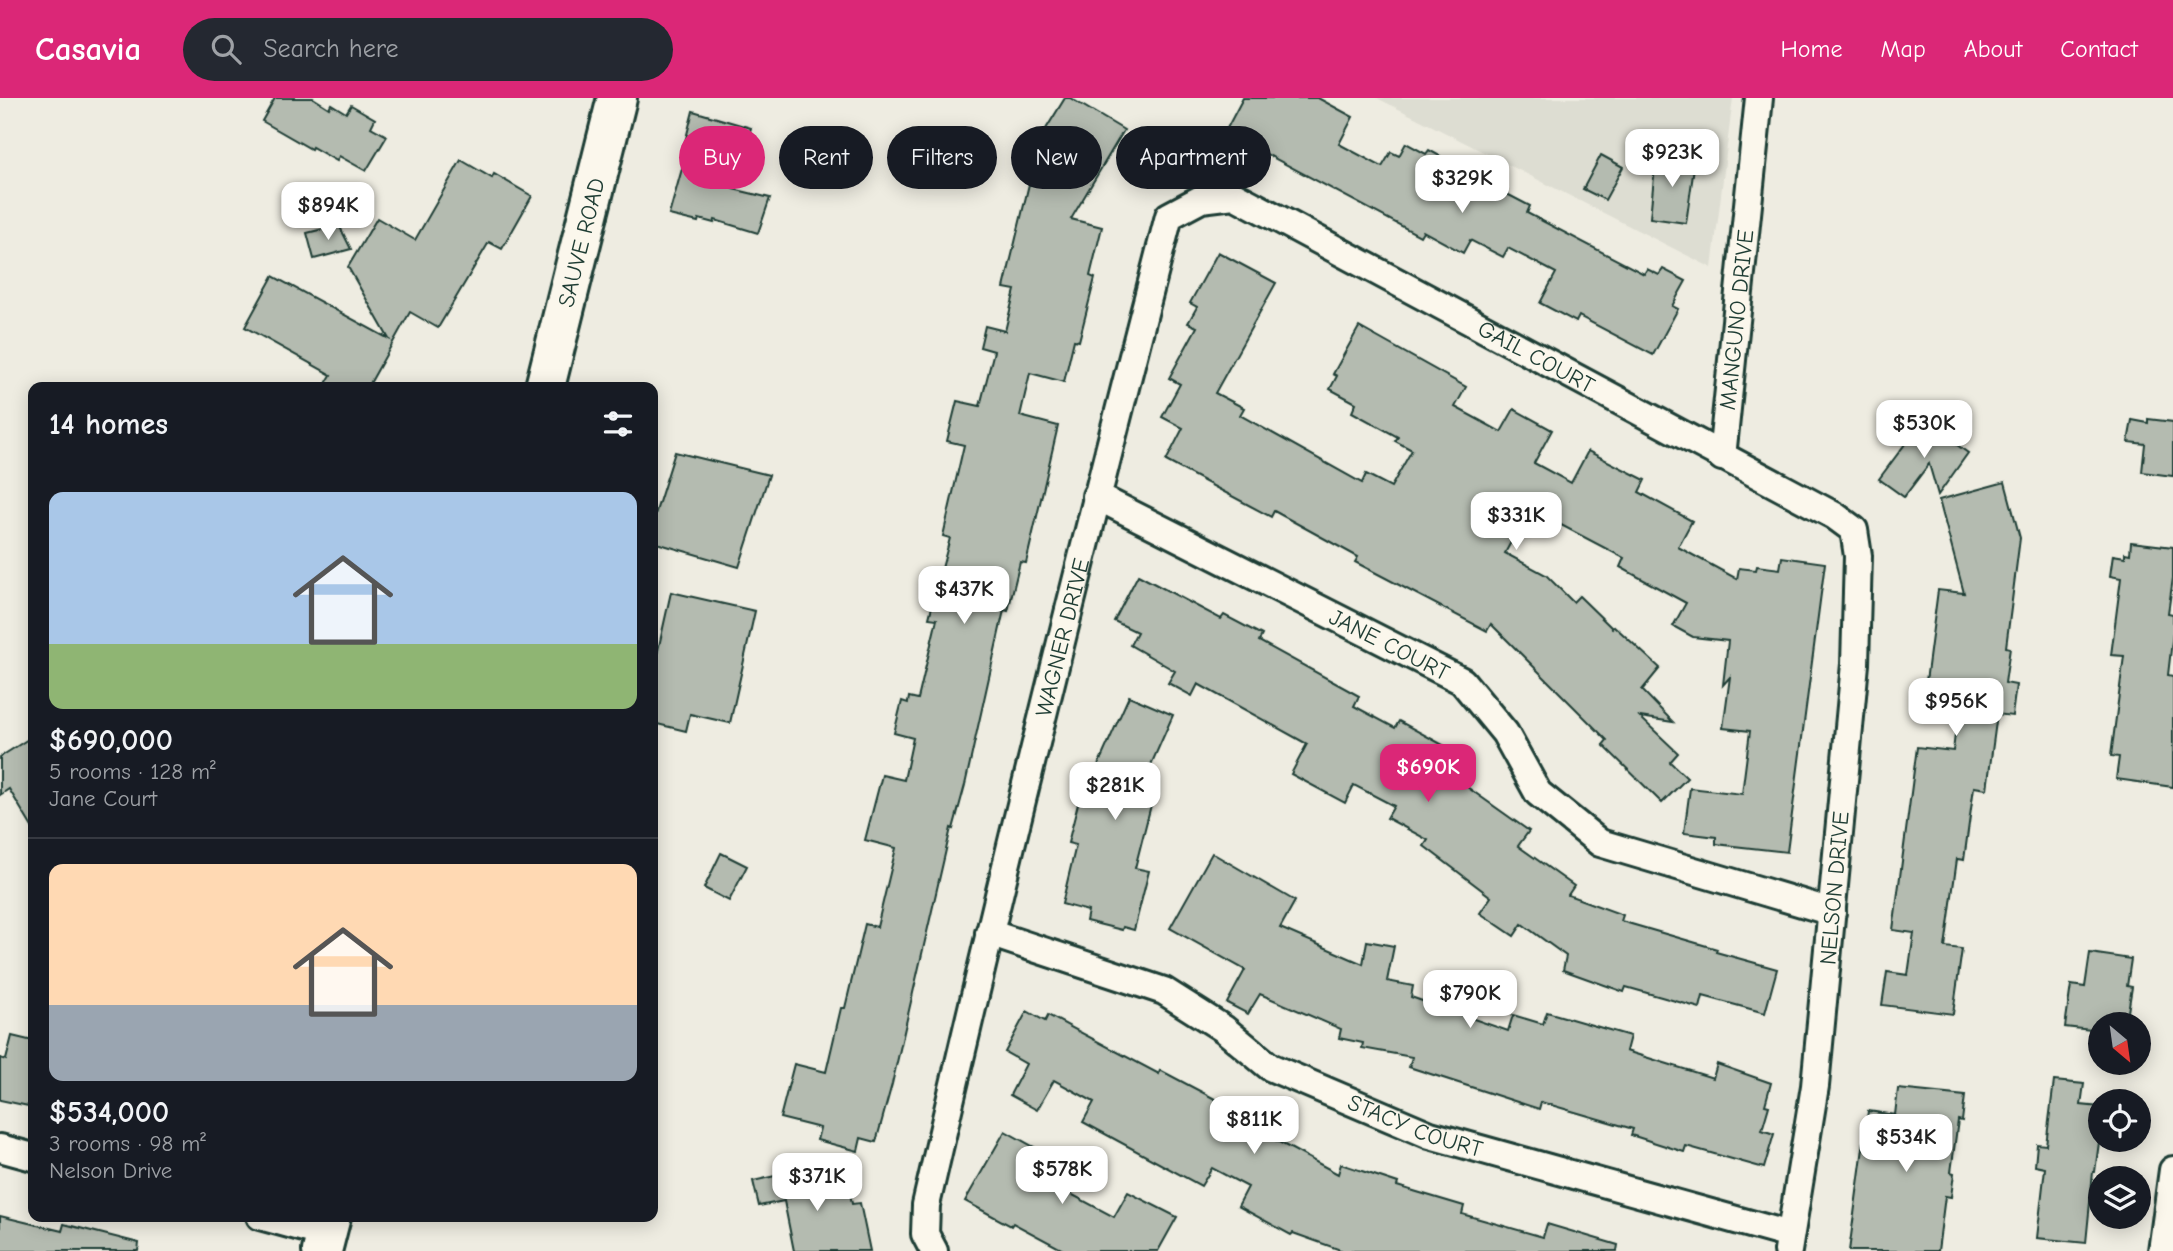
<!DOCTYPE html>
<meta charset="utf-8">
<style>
body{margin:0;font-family:"Comic Neue",sans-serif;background:#242831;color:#f1f3f6;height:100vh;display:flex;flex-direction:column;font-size:26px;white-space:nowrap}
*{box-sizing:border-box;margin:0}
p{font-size:23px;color:#9ea1a6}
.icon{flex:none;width:38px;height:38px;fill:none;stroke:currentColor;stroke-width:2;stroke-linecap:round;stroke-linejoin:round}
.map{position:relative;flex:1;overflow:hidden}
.sheet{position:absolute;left:28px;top:284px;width:630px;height:840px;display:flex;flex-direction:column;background:#171b24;border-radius:14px;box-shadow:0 4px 18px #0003}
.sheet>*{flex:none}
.top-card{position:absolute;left:679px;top:28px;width:665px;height:63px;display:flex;gap:14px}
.needle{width:46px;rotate:151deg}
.buttons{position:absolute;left:2088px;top:914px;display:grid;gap:14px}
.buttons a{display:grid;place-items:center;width:63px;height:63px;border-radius:50%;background:#171b24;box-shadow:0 4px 18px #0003;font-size:35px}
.price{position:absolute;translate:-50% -60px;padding:0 16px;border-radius:14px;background:#fff;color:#222;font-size:23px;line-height:46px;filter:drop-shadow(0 2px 4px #0008)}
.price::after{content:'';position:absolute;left:50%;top:42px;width:21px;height:16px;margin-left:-10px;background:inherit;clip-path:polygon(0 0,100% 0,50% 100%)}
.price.current{background:#db2777;color:#fff}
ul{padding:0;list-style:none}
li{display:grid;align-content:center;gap:14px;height:371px;padding:0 21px}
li+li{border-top:2px solid #363941}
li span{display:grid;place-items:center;height:217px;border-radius:14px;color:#555}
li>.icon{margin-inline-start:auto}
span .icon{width:126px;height:126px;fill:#fffc;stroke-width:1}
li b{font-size:30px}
h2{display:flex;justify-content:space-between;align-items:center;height:84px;padding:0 21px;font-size:30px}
.pill{padding:0 24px;border-radius:32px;background:#171b24;box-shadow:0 4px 18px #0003;font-size:24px;line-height:63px}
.pill.current{background:#db2777;color:#fff}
header{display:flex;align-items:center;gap:42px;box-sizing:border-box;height:98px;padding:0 35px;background:#db2777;color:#fff}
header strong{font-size:33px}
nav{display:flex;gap:38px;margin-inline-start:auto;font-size:24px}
.search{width:490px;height:63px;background:#242831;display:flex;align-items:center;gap:18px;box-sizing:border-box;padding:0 24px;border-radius:38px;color:#9ea1a6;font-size:26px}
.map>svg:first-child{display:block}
</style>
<header>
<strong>Casavia</strong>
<div class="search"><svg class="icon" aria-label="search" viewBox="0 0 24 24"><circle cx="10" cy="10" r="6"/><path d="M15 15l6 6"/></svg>Search here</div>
<nav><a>Home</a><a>Map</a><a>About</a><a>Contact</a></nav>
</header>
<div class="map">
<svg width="2173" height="1153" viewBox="0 0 2173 1153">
<rect width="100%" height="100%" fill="#eeece1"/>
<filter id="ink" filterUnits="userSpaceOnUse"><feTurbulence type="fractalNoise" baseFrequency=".0143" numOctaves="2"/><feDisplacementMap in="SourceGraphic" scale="14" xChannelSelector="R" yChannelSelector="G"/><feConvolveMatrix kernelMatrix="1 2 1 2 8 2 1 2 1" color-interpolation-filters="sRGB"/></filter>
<g filter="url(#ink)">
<path fill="#ddddd2" d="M1377 0H1733L1712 170Z"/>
<g fill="#b4bbb0" stroke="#1f3d34" stroke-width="2">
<path d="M275 0H313L329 10 331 6 346 15 351 7 375 21 371 29 387 38 366 73 339 58 337 63 312 49 311 51 262 23Z"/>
<path d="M1065 0H1070L1124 32 1071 121 1102 129 1090 178 1095 180 1079 243 1074 242 1064 284 1030 275 1020 318 1058 328 1026 465 1020 464 1008 513 1004 512 965 687 953 731 951 730 892 986 876 1044 861 1040 858 1053 817 1042 820 1030 780 1020 794 966 826 974 841 910H845L865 826 877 829 896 750 865 742 882 677 904 682 913 640 894 635 902 603 908 605 909 599 918 601 937 521 929 520 950 440 943 438 964 347 947 343 957 303 980 308 994 253 980 249 985 228 1005 233 1015 192 1004 190 1029 86 1033 87 1061 40 1046 31Z"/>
<path d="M1243 0H1318L1353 19 1339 46 1382 69 1391 54 1399 58 1406 45 1426 56 1429 52 1458 68 1457 70 1530 108 1527 115 1644 176 1647 171 1659 177 1663 171 1686 183 1672 208 1678 211 1653 257 1579 218 1576 224 1540 205 1556 175 1508 150 1503 159 1470 142 1463 155 1423 133 1420 138 1225 34Z"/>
<path d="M693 13 751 30 733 91 770 100 758 135 715 122 714 125 699 121 698 124 669 117 687 53 683 52Z"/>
<path d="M1601 57 1623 69 1605 102 1583 91Z"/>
<path d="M1656 58 1695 62 1686 125 1650 120Z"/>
<path d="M461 62 492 80 494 76 532 98 502 151 489 144 438 230 410 214 368 289H324L331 277 245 229 273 178 389 241 348 169 377 120 415 142Z"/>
<path d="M339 127 351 151 314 161 307 135Z"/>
<path d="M1218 154 1276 185 1215 295 1244 310 1240 317 1362 385 1366 376 1391 389 1412 352 1395 343 1398 339 1352 314 1356 305 1330 291 1337 278 1333 276 1359 229 1466 289 1455 309 1501 334 1514 311 1552 332 1534 365 1571 385 1588 353 1645 382 1639 394 1692 423 1678 449 1737 481 1739 470 1756 472 1757 468 1780 471 1782 459 1825 465 1787 754 1716 746V739L1684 735 1690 690 1742 696 1750 633 1723 630 1730 579 1723 587 1728 543 1693 539 1673 528 1686 505 1620 469 1624 460 1546 419 1544 422 1528 413 1505 455 1546 477 1573 504 1579 498 1612 530 1614 528 1660 570 1642 592 1673 624 1640 619 1678 655 1670 664 1687 680 1662 705 1603 647 1607 642 1491 526 1487 533 1355 464 1358 459 1274 413 1271 419 1166 363 1183 330 1162 319 1180 286 1169 280 1197 229 1188 225 1197 209 1190 205Z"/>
<path d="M2148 321 2173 324V378L2142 374 2145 346 2128 344 2132 322 2148 325Z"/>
<path d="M1923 322 1968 355 1938 397 1929 366 1904 399 1879 381Z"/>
<path d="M675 354 769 377 739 469 653 444V423Z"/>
<path d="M2005 384 2020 440 2006 549 2010 550 2005 585 2016 587 2012 618 1997 616 1987 691 1974 689 1964 762 1957 761 1945 849 1962 851 1953 916 1882 907 1887 874 1908 877 1914 835 1893 832 1917 649 1953 653 1958 611 1923 606 1938 492 1964 495 1939 402Z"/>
<path d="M2131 444 2173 449V480L2168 515 2173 516V534L2168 577 2173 578V689L2116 681 2119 659 2111 658 2124 558 2111 557 2121 480 2110 478 2113 457 2125 459V455L2130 456Z"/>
<path d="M1138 477 1221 521 1224 517 1262 537 1259 543 1359 598 1354 608 1395 630 1399 623 1454 653 1443 672 1529 733 1518 748 1574 788 1568 797 1623 817 1621 823 1717 851 1716 854 1777 871 1765 915 1703 898 1700 910 1626 889 1624 894 1563 872 1566 858 1522 826 1514 838 1480 815 1491 799 1424 748 1428 742 1387 720 1394 708 1354 687 1345 705 1291 676 1307 646 1198 586 1192 598 1168 585 1175 573 1130 547 1137 534 1114 523Z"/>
<path d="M671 494 755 513 730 625 690 616 686 633 653 625V575Z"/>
<path d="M1129 598 1173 617 1135 703 1151 707 1135 770 1149 773 1134 832 1123 829 1122 832 1086 823 1088 813 1062 806 1076 747 1068 745 1082 690 1087 692Z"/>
<path d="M33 638V731L9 691 0 697V659Z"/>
<path d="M721 755 747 768 729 803 704 790Z"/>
<path d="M1212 755 1295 803 1280 830 1363 866 1367 843 1394 848 1387 883 1413 888 1411 899 1508 933 1513 917 1543 926 1547 914 1630 938 1626 953 1713 980 1717 966 1771 985 1765 1007 1769 1008 1762 1032 1774 1036 1764 1070 1686 1048 1684 1054 1631 1037 1633 1031 1541 1004 1539 1011 1409 969 1412 959 1362 950 1363 945 1339 940 1341 931 1260 896 1248 916 1227 905 1245 872 1170 830Z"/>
<path d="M2090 855 2131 861 2127 888 2132 889 2127 920 2106 917 2105 926H2100V933L2065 929 2071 887 2085 889Z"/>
<path d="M1027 913 1045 923 1048 917 1159 976 1160 972 1270 1030 1266 1037 1338 1076 1341 1066 1398 1085 1397 1088 1464 1108 1462 1116 1543 1139 1547 1126 1618 1147 1617 1153H1339L1338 1151 1293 1135 1291 1137 1238 1108 1248 1089 1212 1070 1201 1088 1083 1024 1094 1004 1054 982 1037 1012 1010 997 1026 966 1005 954Z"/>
<path d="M12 938 33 943V1009L0 1002V960L6 962Z"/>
<path d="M2054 983 2084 986 2081 1007 2100 1009V1037L2095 1074H2093L2086 1145 2037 1140 2045 1070 2035 1068 2037 1046 2046 1047Z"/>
<path d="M1898 991 1965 998 1962 1023 1958 1022 1951 1074 1954 1075 1951 1099 1945 1098 1938 1153H1849L1868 1013 1895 1017Z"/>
<path d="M1005 1033 1050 1058 1039 1079 1114 1119 1128 1094 1177 1119 1158 1153H1065L1013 1125 1011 1128 965 1103Z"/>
<path d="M797 1073 800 1089 847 1079 852 1106 860 1105 870 1153H794L784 1103 759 1108 753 1083Z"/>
<path d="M0 1118 62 1133 64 1126 139 1145 138 1153H0Z"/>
</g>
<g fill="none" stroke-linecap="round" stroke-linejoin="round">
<g stroke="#1f3d34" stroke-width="32">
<g id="street">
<path id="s1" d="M1722 359 1759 0"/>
<path id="s2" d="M1096 398 1462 583 1505 635 1538 695 1600 745 1832 814"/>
<path id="s3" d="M989 835 1164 893 1224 931 1270 969 1430 1037 1790 1137"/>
<path d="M0 1050 33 1059"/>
<path d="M260 1118 326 1136"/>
<path id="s4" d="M934 1153 925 1136 926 1107C1002 776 1084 447 1169 118L1201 101 1234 97 1835 418 1854 432 1858 458 1855 566 1815 988 1788 1153"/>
<path d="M2162 1153 2173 1072"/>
</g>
</g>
<g stroke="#1f3d34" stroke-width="44">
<g id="secondary">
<path id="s5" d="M545 289 617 0"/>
<path d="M322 1153 331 1118"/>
</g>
</g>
<use href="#street" stroke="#fbf7ec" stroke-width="26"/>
<use href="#secondary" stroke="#fbf7ec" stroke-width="38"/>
</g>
</g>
<g text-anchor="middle" stroke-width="5" stroke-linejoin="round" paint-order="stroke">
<g font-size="23" fill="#1f3d34" stroke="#fbf7ec">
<text dy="8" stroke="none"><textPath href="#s5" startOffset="149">SAUVE ROAD</textPath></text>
<text dy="8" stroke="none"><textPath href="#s1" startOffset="138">MANGUNO DRIVE</textPath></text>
<text dy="8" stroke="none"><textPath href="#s4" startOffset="1479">GAIL COURT</textPath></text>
<text dy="8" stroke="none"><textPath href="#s4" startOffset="632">WAGNER DRIVE</textPath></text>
<text dy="8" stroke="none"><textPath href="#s2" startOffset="329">JANE COURT</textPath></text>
<text transform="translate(1834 790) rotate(-85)" y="8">NELSON DRIVE</text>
<text dy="8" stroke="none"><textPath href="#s3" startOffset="472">STACY COURT</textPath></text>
</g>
</g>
</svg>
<div class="buttons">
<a><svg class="needle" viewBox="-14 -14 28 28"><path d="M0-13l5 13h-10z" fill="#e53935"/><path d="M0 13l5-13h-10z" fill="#9ea1a6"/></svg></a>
<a><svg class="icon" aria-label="locate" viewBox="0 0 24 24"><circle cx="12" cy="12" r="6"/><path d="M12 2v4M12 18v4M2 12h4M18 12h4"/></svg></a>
<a><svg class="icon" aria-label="layers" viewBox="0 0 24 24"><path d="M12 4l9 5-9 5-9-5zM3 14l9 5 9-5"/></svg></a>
</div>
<b class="price" style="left:1672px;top:91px">$923K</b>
<b class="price" style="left:1462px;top:117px">$329K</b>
<b class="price" style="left:328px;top:144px">$894K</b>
<b class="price" style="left:1924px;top:362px">$530K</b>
<b class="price" style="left:1516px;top:454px">$331K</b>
<b class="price" style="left:964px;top:528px">$437K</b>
<b class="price" style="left:1956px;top:640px">$956K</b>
<b class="price current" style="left:1428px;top:706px">$690K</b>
<b class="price" style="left:1115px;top:724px">$281K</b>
<b class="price" style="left:1470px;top:932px">$790K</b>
<b class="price" style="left:1254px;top:1058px">$811K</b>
<b class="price" style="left:1906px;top:1076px">$534K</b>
<b class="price" style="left:1062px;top:1108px">$578K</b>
<b class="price" style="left:817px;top:1115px">$371K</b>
<div class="top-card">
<a class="pill current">Buy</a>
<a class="pill">Rent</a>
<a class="pill">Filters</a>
<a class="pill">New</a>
<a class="pill">Apartment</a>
</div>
<section class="sheet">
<h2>14 homes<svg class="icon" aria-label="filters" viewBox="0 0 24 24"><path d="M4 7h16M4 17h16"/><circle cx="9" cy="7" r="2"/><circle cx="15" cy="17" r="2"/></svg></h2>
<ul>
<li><span style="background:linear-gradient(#a9c7e8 70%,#8fb573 0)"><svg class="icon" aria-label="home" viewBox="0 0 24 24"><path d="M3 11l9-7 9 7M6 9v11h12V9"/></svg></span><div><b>$690,000</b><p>5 rooms · 128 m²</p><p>Jane Court</p></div></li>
<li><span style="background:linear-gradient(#ffd9b3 65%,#9aa5b1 0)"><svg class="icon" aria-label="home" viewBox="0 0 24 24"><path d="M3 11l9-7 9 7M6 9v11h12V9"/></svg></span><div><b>$534,000</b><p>3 rooms · 98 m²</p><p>Nelson Drive</p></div></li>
</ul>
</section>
</div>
